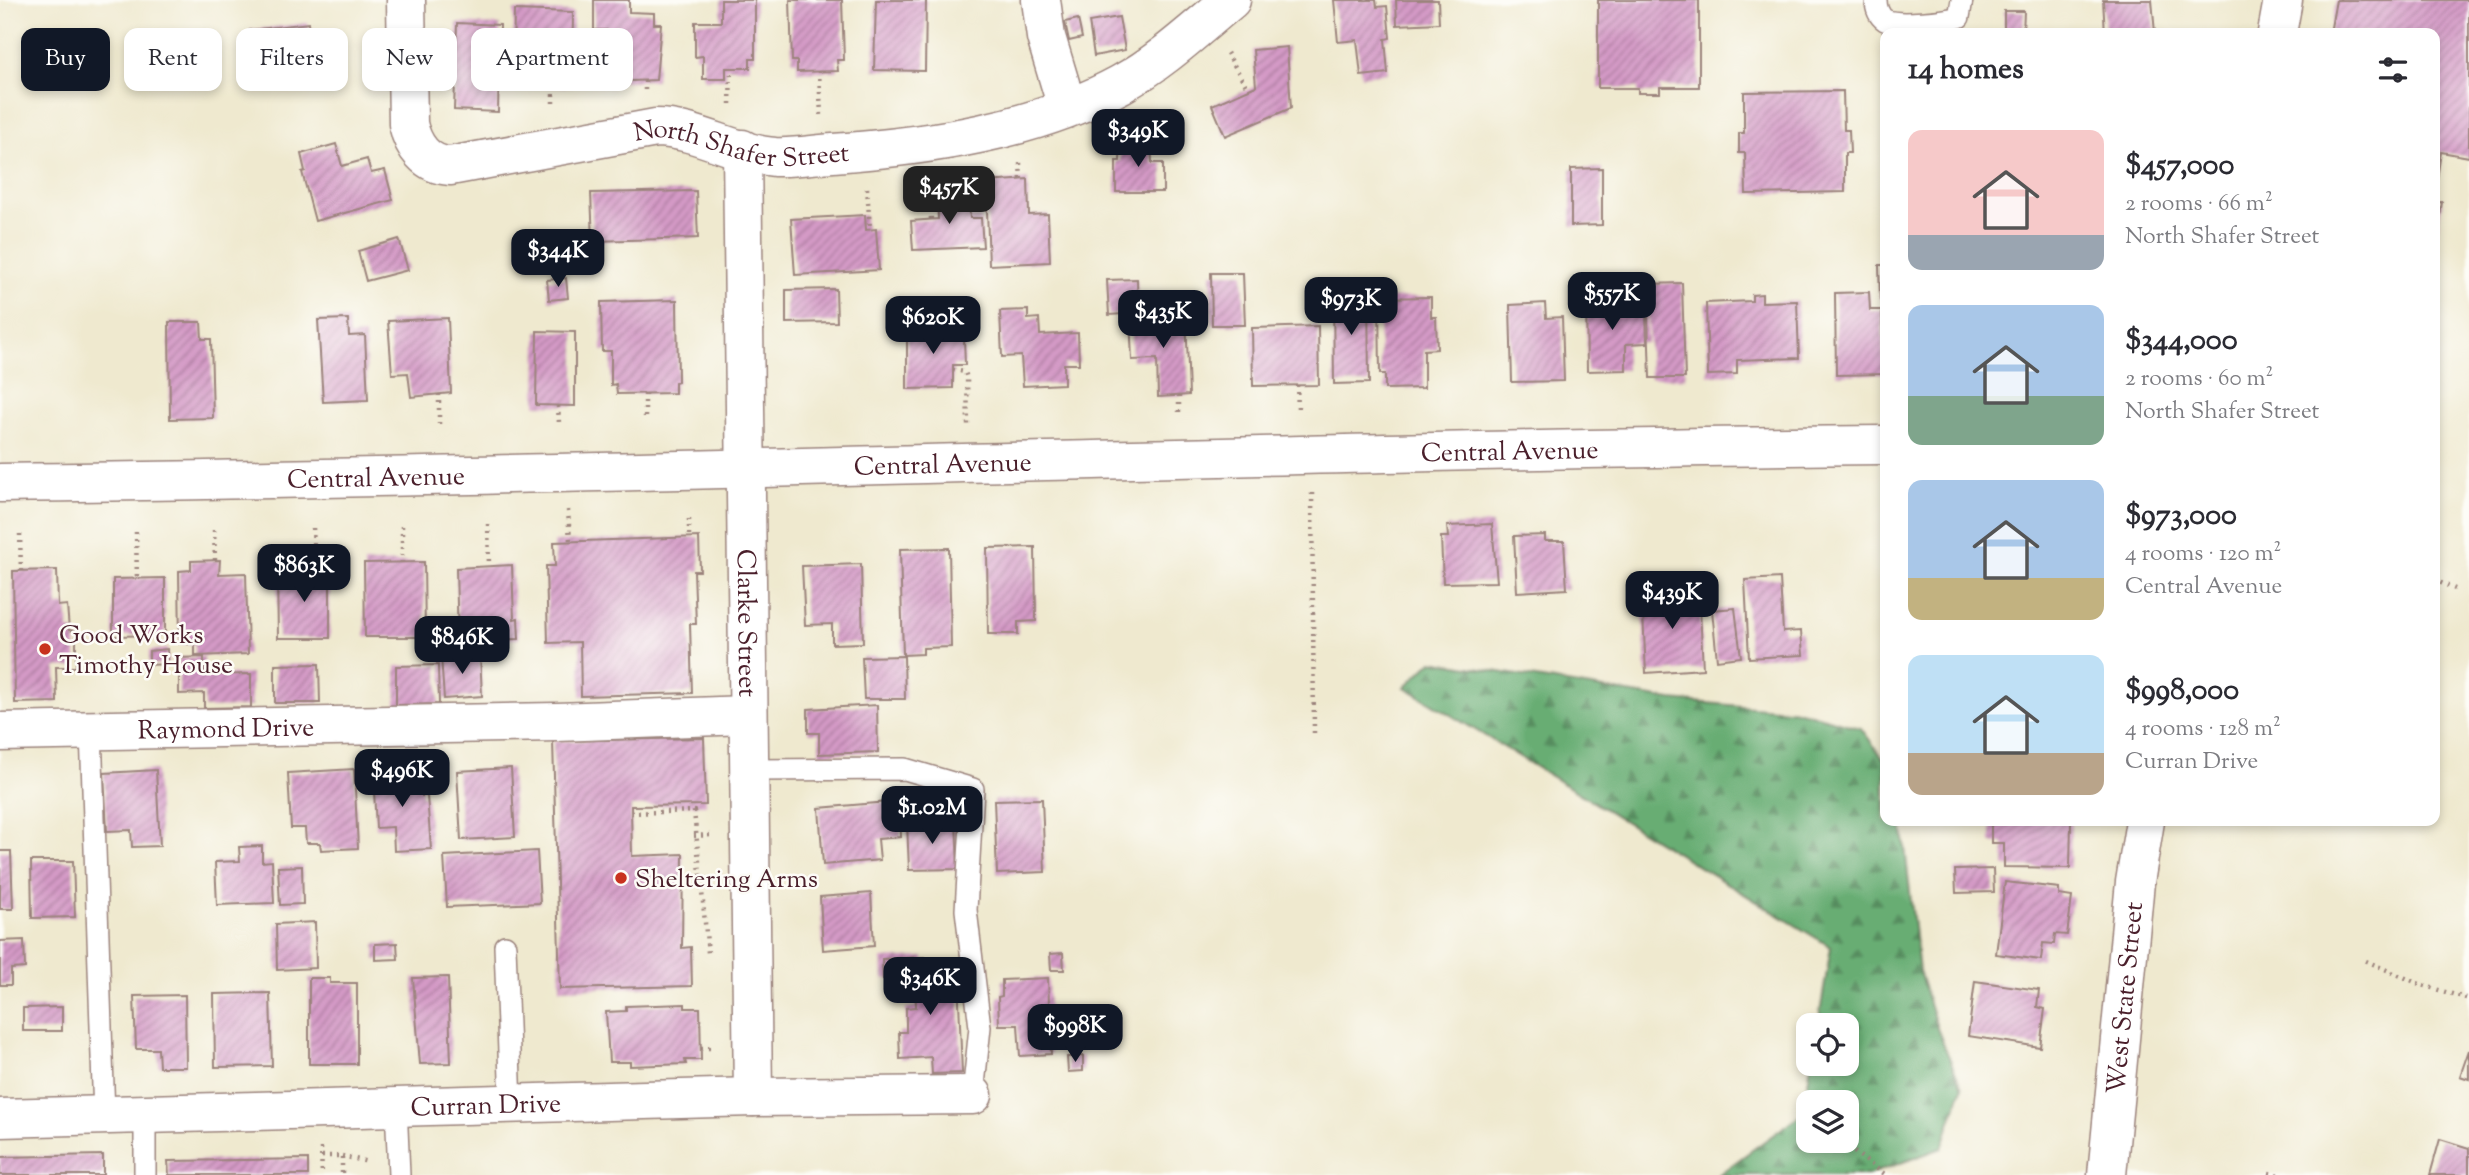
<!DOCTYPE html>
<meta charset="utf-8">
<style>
body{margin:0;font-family:"Sorts Mill Goudy",serif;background:#f2f2f3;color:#2b2b33;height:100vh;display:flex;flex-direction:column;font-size:26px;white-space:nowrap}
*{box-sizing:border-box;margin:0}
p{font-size:23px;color:#7c7c81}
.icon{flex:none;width:38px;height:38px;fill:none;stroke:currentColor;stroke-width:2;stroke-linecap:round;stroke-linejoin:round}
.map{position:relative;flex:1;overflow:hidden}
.details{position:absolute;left:1880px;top:28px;width:560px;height:798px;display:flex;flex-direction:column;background:#fff;border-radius:14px;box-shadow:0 4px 10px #0003}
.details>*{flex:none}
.top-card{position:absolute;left:21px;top:28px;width:665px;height:63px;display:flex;gap:14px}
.controls{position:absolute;left:1796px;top:1013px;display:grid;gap:14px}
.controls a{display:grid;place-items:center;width:63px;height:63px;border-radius:14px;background:#fff;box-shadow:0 4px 10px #0003;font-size:35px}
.price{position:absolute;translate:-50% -60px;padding:0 16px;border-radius:14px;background:#111827;color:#fff;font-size:23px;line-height:46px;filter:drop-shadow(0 2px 4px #0008)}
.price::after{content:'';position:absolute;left:50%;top:42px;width:21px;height:16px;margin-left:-10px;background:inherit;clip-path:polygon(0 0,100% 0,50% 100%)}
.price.on{background:#222;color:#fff}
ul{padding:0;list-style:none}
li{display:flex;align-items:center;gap:21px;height:175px;padding:0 28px}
li span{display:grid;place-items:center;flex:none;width:196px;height:140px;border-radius:14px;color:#555}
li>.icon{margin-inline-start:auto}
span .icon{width:84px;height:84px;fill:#fffc;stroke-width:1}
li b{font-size:30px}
h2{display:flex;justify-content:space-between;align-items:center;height:84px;padding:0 28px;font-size:30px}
.chip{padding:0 24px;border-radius:14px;background:#fff;box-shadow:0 4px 10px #0003;font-size:24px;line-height:63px}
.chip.on{background:#111827;color:#fff}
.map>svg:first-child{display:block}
</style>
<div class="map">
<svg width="2469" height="1175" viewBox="0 0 2469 1175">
<defs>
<pattern id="forest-firs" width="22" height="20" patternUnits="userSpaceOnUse" patternTransform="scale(1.75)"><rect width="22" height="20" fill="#67ad73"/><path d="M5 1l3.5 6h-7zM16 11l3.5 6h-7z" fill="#578c5f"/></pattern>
<pattern id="building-hatch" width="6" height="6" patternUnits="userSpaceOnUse" patternTransform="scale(1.75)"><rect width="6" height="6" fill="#d49ac6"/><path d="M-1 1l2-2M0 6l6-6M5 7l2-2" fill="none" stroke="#ae7da1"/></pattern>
</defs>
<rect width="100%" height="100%" fill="#fdfcf7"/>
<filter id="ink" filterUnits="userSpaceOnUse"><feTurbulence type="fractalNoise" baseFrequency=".0143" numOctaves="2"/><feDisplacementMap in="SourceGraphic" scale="14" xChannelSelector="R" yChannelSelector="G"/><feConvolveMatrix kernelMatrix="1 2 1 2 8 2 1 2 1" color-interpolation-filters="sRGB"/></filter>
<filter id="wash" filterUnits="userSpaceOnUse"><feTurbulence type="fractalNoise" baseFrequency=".00686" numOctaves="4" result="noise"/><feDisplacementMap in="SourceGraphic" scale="28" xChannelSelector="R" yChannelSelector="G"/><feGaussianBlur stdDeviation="1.57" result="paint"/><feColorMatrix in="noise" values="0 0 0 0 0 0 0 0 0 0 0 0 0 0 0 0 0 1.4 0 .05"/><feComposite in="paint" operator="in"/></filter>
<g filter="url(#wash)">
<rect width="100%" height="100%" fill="#efe9cf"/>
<path fill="url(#forest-firs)" stroke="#58664f" stroke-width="2" fill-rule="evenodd" d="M1432 661 1671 700 1800 711 1861 728 1885 761V821H1902L1919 971 1938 1031 1962 1088 1942 1148 1868 1175H1718L1803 1113 1811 1064H1846V1026L1818 1025 1831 947 1405 687ZM1808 1102H1846V1141H1808Z"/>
<g id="blocks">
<g fill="url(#building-hatch)">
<path d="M594 0H629V12L654 13V24H661L656 80 606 82 607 30H594Z"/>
<path d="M721 0H755V59H750V68H726V79H703V56L695 57V22H721Z"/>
<path d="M790 0H842L844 60H837L838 71 797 72V61H792Z"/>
<path d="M876 0H926L925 71 874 70Z"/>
<path d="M1334 0H1376L1377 7 1387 6 1390 38 1385 39 1388 73 1361 76 1357 40 1338 42Z"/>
<path d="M1396 0H1438L1439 23 1397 25Z"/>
<path d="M1598 0H1699V87H1660V93H1638V88H1598Z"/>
<path d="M2103 0H2152L2155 33H2105Z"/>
<path d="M2336 0H2469V157L2441 152 2436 186 2434 33H2330Z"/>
<path d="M514 10 573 12 572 87 516 86 517 62H513Z"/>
<path d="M2004 11H2024L2023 33H2004Z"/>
<path d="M1119 17 1125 50 1094 56 1089 22Z"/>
<path d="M1078 19 1082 38 1069 41 1065 22Z"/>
<path d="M308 23 313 55 254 63 250 30Z"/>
<path d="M457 23 500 25 498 112 454 110Z"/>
<path d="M1287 47 1291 108 1225 136 1212 105 1256 86 1253 50Z"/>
<path d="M1843 91 1844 130H1849L1850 153H1845V192L1746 194 1745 153H1739V133H1744V92Z"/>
<path d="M1121 141H1151L1152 163H1163V192H1116V161H1120Z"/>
<path d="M336 144 342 166 367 159 371 173 385 170 393 200 315 221 302 172 305 171 301 154Z"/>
<path d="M1602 168V225L1571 226V169Z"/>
<path d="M1028 179 1029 215 1048 214 1050 262 989 265 986 182Z"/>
<path d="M696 191 698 238 593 241 591 193Z"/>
<path d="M968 191 970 218H981L983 247 913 250 911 221 938 219 937 193Z"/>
<path d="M2442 202 2436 241H2434V203Z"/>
<path d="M865 215 866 230 876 229 879 270 795 275 791 219Z"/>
<path d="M399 239 408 270 366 281 358 251Z"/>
<path d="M1879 265H1885V300H1880Z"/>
<path d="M1211 273H1243L1245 325H1212Z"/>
<path d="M566 278 568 298 549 300 547 280Z"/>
<path d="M1137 279 1138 313 1109 315 1107 280Z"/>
<path d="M1682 283 1685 378H1650L1647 284Z"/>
<path d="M836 289 837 322 786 323V290Z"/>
<path d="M1368 290 1369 383 1334 384 1333 291Z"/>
<path d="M1869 292 1870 310H1882L1884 374 1836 375 1835 293Z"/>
<path d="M1762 294V302L1797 301 1799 358 1737 360V374L1708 375 1706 303 1752 301V295Z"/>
<path d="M1628 296V311H1646L1647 343 1626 344V370L1587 371 1586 297Z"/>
<path d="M1431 297V317H1436L1437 349 1424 350V388L1385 389V374H1380L1379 298Z"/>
<path d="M677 300 678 382 675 383V393L617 394 616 384 611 385V351H602L601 302Z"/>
<path d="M1545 303 1546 318 1562 317 1564 381 1512 382 1510 305Z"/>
<path d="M1028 310V319L1039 318 1040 335 1078 333 1079 364H1064V384L1023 386 1021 356 1002 357 1000 311Z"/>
<path d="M1186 314 1189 395 1158 397 1157 359 1132 360 1130 316Z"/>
<path d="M448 318 451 393 411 397 408 373 392 374 388 321Z"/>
<path d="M348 319 349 336 365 335 368 400 323 402 318 320Z"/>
<path d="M169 322H201L202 339H211L213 418 170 419Z"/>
<path d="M907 325H956V338H964L965 365H953V388L907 389Z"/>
<path d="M1318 326 1319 385 1253 386 1252 328Z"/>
<path d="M537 331 575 332V406L536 405Z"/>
<path d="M1492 524 1497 582 1443 583 1441 537H1448L1447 526Z"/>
<path d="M1545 535V541H1564L1567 589 1517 592 1514 536Z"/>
<path d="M699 537 700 571H694L696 624H690L692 693 581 696 580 642 548 643 546 566H555L554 542Z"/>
<path d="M1035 547 1036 621 1018 622V634H988L987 548Z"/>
<path d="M949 548 951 647 923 648V654L903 655 900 549Z"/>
<path d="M220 560 219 574 246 573 248 654 195 656V644H180L179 571 191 570V561Z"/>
<path d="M424 562 425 637H365L364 563Z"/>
<path d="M861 564 863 643 832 644V624L805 625 802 566Z"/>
<path d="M512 565 514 619 518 618 519 639 458 641 456 568Z"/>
<path d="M57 570 58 606 67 605 69 630 76 631V667H56L57 702 15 703 13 571Z"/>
<path d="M277 570H330V638H278Z"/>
<path d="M165 578V635L113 636V579Z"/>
<path d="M1780 578 1783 632 1801 631 1803 655 1749 658 1745 580Z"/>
<path d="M1699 590 1703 669 1646 673 1642 593Z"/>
<path d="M1735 608 1741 657 1717 660 1712 610Z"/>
<path d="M167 649 168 664 149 665V651Z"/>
<path d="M480 654 482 696 444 699 441 656Z"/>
<path d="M904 656 905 699H864L862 657Z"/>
<path d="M204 657V675L251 674V707L204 708V693L179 694V658Z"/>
<path d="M319 664 320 703H275V665Z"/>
<path d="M438 665 439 704 396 705V666Z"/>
<path d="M877 705 878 752 819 754V733H808V709Z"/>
<path d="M704 738 706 805 631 806 632 856 683 854 682 948 691 947 692 986 560 989 553 741Z"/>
<path d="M511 768 515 837 461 840 457 771Z"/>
<path d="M354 769 358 848 321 850 320 843H306L305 828H291L288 773Z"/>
<path d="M156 770 160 846 132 847 131 830 107 831 104 773Z"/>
<path d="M406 770V775H421L422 796H427L431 849 394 851 393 827 376 828 373 771Z"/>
<path d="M1042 799 1045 872 997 874 994 800Z"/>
<path d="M899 801 901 837 878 839 880 860 823 865 819 808Z"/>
<path d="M956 821 958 869 909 870 907 822Z"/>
<path d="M1991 821H2071L2070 868 2004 867V843H1991Z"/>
<path d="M262 846V862L272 861 274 903 217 905 215 862 240 861 239 847Z"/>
<path d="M0 851H11L13 909H0Z"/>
<path d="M537 851 540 903 447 907 444 856Z"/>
<path d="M31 861H73L75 917 32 918Z"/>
<path d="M302 866 303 904 280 905 278 867Z"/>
<path d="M1993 869 1994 892 1956 893 1955 870Z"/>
<path d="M2005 882 2059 888V895L2072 897 2067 935 2055 934 2054 944 2043 943 2041 960 1996 954Z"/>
<path d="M871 893 874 946 823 950 820 897Z"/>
<path d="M315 922 316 968 277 970 276 924Z"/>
<path d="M24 940 25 968 11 969V985H0V941Z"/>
<path d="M397 943 398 959 375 960V944Z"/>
<path d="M1063 953 1064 970H1051L1050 954Z"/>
<path d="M924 957 925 978 958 977 962 1073 932 1074 931 1057 900 1059 899 1032H906V1008L916 1007 915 978 883 979 882 959Z"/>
<path d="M448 977 451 1063 420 1064 413 978Z"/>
<path d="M309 978H330V983H357V1064H309Z"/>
<path d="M1048 978 1051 1054 1020 1056 1018 1025H999L998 997 1002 996V980Z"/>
<path d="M1975 981 2039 990 2037 1007 2045 1009 2040 1047 1968 1036Z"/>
<path d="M270 993 272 1066 215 1067 214 994Z"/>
<path d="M185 995 186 1067H159L158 1049H136L134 996Z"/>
<path d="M685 1004V1008H700L701 1060H685L686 1064 630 1066V1062H609L606 1012 626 1011V1006Z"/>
<path d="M62 1007V1031H23V1008Z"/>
<path d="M2469 1050V1079L2460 1076Z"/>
<path d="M1083 1056V1071L1068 1072 1067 1057Z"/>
<path d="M2440 1139 2469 1148V1175H2430Z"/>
<path d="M103 1155V1175H0V1157Z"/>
<path d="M308 1159V1175H169L168 1161Z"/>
</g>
</g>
</g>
<g filter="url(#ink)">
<use href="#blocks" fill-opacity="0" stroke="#9c847d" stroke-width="2"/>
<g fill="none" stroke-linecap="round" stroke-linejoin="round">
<g stroke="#9c847d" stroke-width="24">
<g id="lane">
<path d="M1876 0C1876 7 1878 15 1885 20 1897 26 1946 21 1959 17L1962 0"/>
<path d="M91 730 104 1116"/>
<path d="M747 770 905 769 973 789 966 910 980 1027 973 1095"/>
<path d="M505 946 511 1105"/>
<path d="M396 1105 399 1175"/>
<path d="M145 1114V1175"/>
</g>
</g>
<g stroke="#9c847d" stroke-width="41">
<g id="street">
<path id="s1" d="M406 0 408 124C413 146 426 165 450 166L656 128C695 128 735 154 775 157 794 158 815 154 833 153 930 146 1035 131 1121 84 1161 62 1196 29 1231 0"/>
<path d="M1041 0 1046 37 1067 107"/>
<path d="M2277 33 2283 0"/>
<path id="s2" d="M742 149 753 1097"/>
<path id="s3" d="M0 483C628 476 1256 451 1885 445"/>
<path id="s4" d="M0 732 557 722 746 715"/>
<path id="s5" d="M0 1118 753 1097 973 1095"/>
<path id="s6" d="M2107 1175 2135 882 2145 821"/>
</g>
</g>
<g stroke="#9c847d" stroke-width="4.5" stroke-dasharray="2 5" stroke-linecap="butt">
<path d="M1227 53 1248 89"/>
<path d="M819 71 821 116"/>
<path d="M553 87V107"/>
<path d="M645 90V80"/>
<path d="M730 104 731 68"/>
<path d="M1020 163 1021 180"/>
<path d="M929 182 931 219"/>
<path d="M867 188 870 229"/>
<path d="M953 370 965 372 967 378 968 425"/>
<path d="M1297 385 1298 409"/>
<path d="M439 394V425"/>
<path d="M645 394V421"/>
<path d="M1179 396V412"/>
<path d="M558 406 559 423"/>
<path d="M1312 493 1314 734"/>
<path d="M568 510 570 541"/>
<path d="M689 519V538"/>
<path d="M488 524 489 566"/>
<path d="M402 526V562"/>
<path d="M313 528 315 570"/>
<path d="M214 530 215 560"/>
<path d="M136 532 137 579"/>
<path d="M20 534 21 572"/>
<path d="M2434 580 2455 589"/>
<path d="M631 813 694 811 708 953"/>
<path d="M694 836 711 835"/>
<path d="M2366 961 2422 985 2469 999"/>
<path d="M701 1048H714"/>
<path d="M321 1148 322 1175"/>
<path d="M1854 1152 1886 1175"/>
<path d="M322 1156H342V1175"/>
<path d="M342 1156 368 1162"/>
<path d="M2269 1173 2279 1175"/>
</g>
<use href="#lane" stroke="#fff" stroke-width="21"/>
<use href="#street" stroke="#fff" stroke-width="38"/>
</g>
</g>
<g fill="#c8321e" stroke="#fdfcf7" stroke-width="2.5">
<circle cx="45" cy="649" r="7"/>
<circle cx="621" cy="878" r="7"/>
</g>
<g text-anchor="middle" stroke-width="5" stroke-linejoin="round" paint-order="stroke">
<g font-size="26" fill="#4a1f2b" stroke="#fdfcf7">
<text dy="9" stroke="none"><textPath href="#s1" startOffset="485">North Shafer Street</textPath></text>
<text dy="9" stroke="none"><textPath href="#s3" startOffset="1510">Central Avenue</textPath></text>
<text dy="9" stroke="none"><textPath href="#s3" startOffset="943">Central Avenue</textPath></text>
<text dy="9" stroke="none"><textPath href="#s3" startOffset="376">Central Avenue</textPath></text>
<text dy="9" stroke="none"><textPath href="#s2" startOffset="474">Clarke Street</textPath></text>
<text dy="9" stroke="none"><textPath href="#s4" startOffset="226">Raymond Drive</textPath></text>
<text dy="9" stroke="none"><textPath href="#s6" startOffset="178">West State Street</textPath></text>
<text dy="9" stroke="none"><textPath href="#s5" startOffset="486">Curran Drive</textPath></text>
</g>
<g font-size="26" fill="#4a1f2b" stroke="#fdfcf7" text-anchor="start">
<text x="59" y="643">Good Works<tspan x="59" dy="30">Timothy House</tspan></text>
<text x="635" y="887">Sheltering Arms</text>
</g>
</g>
</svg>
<div class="controls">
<a><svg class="icon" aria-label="locate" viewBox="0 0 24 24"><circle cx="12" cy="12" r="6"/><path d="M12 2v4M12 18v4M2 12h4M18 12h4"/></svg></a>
<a><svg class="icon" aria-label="layers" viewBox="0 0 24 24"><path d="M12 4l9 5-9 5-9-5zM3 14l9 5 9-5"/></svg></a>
</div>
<b class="price" style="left:1138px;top:169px">$349K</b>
<b class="price on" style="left:949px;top:226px">$457K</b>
<b class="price" style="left:558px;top:289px">$344K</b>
<b class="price" style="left:1612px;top:332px">$557K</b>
<b class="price" style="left:1351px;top:337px">$973K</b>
<b class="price" style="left:1163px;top:350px">$435K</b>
<b class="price" style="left:933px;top:356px">$620K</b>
<b class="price" style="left:304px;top:604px">$863K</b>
<b class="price" style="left:1672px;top:631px">$439K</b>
<b class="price" style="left:462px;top:676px">$846K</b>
<b class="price" style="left:402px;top:809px">$496K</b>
<b class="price" style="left:932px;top:846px">$1.02M</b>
<b class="price" style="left:930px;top:1017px">$346K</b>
<b class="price" style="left:1075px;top:1064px">$998K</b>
<div class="top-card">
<a class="chip on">Buy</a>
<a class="chip">Rent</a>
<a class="chip">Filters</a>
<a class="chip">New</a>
<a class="chip">Apartment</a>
</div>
<section class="details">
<h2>14 homes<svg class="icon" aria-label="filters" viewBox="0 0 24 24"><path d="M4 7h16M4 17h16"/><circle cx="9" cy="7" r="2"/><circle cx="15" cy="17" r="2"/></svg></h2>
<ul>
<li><span style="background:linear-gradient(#f6c9c9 75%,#9aa5b1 0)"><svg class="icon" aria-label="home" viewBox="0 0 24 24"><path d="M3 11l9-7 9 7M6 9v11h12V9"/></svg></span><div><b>$457,000</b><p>2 rooms · 66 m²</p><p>North Shafer Street</p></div></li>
<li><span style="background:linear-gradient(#a9c7e8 65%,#7fa58c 0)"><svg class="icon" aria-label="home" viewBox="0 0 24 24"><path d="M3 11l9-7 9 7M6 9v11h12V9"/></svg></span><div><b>$344,000</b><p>2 rooms · 60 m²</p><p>North Shafer Street</p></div></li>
<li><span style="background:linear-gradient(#a9c7e8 70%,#c2b280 0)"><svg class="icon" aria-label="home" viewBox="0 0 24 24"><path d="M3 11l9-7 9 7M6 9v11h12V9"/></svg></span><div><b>$973,000</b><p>4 rooms · 120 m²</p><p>Central Avenue</p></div></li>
<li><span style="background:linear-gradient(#bfe0f5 70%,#b9a48a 0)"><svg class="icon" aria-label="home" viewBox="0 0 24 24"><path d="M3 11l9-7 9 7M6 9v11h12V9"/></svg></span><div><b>$998,000</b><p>4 rooms · 128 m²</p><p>Curran Drive</p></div></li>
</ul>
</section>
</div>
